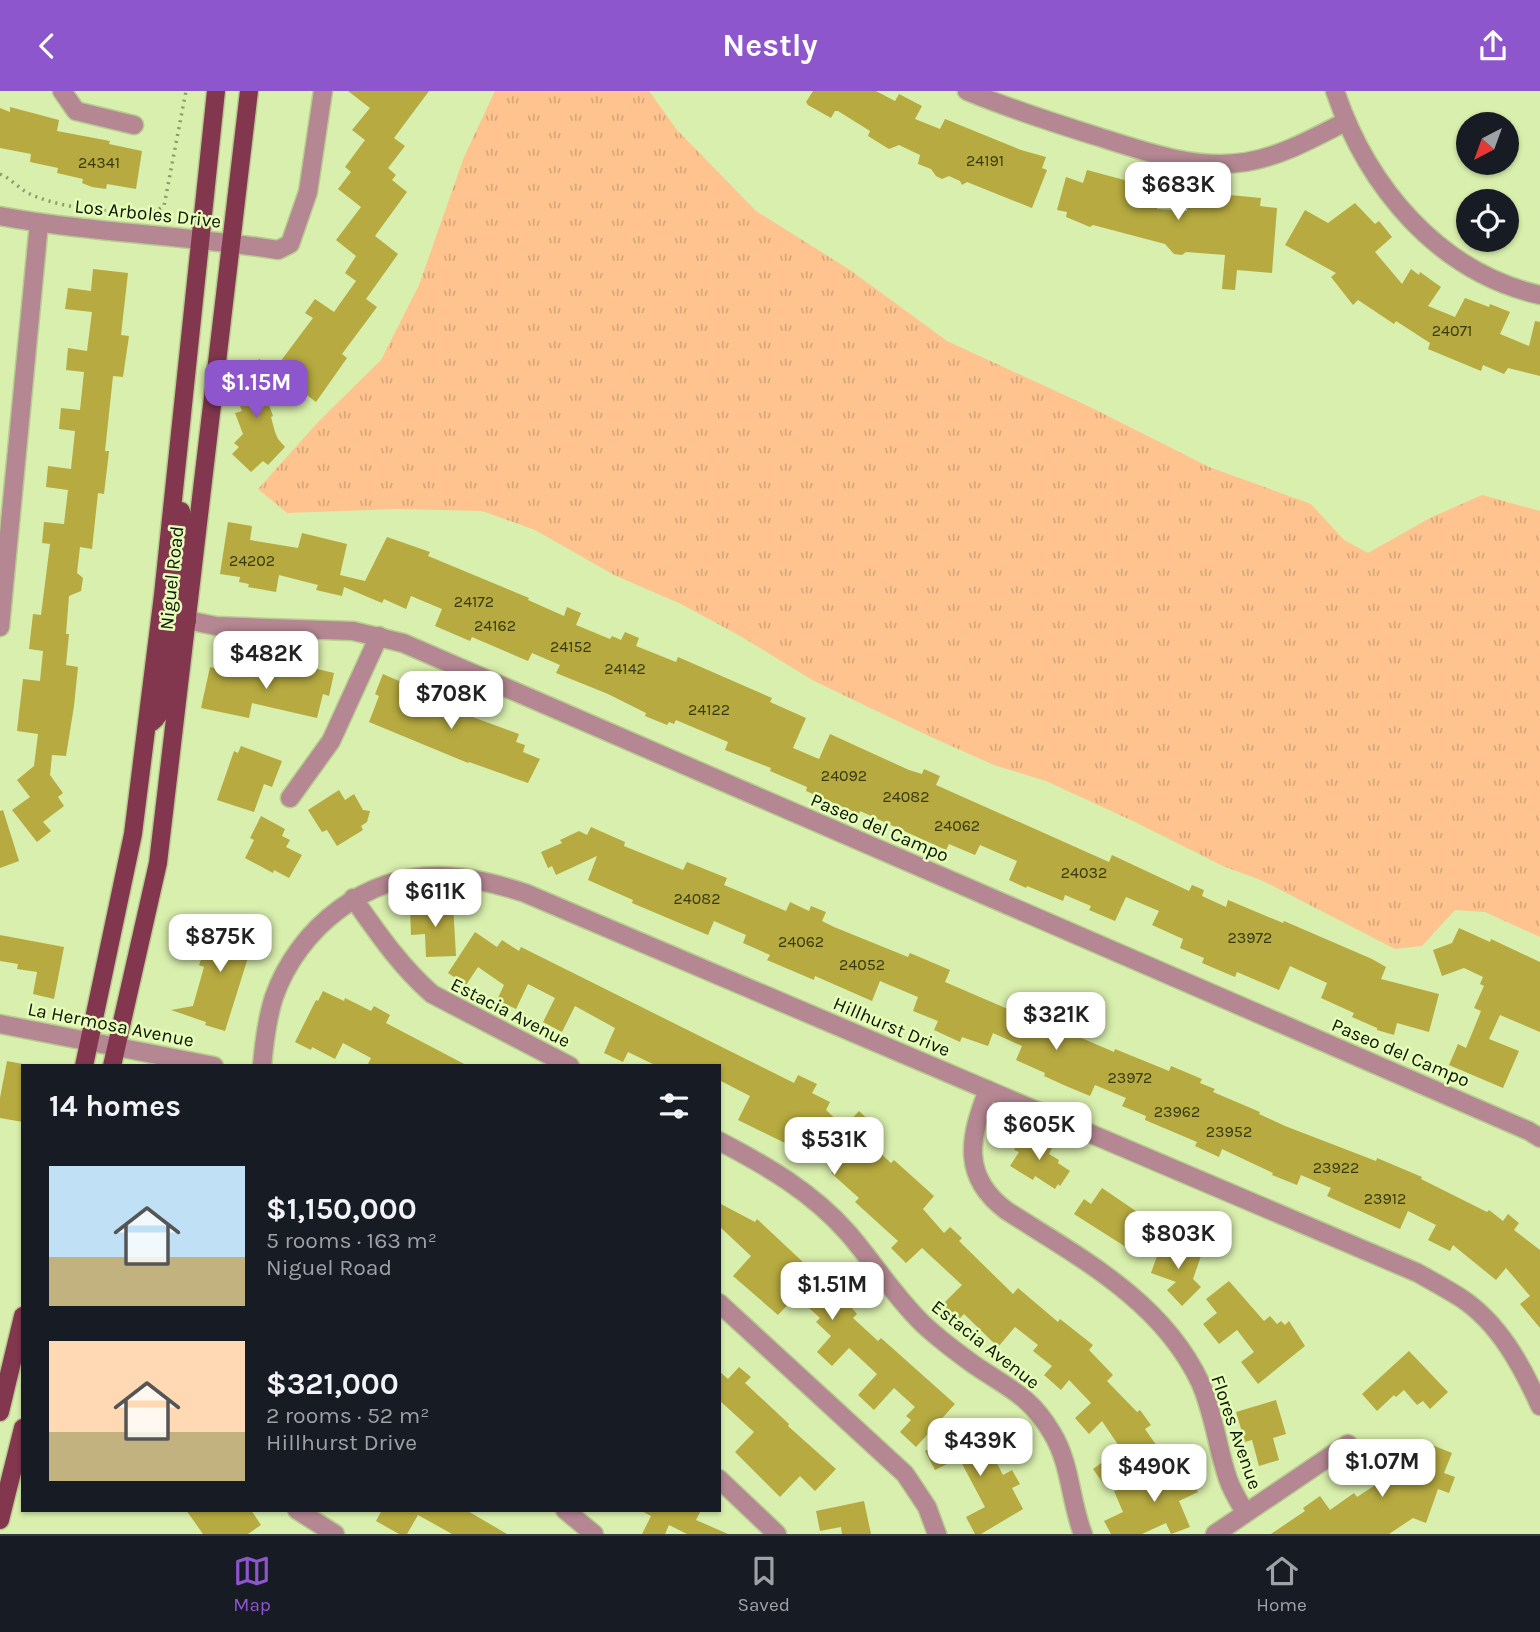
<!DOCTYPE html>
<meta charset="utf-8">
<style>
body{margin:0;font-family:Karla,sans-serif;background:#242831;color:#f1f3f6;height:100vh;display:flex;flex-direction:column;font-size:26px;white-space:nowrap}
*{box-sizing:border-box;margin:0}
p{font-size:23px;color:#9ea1a6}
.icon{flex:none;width:38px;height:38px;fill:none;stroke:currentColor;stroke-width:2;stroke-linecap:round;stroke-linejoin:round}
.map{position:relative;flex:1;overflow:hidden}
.details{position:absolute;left:21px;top:973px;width:700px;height:448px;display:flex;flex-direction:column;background:#171b24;border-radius:0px;box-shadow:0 2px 5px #0004}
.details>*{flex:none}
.needle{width:46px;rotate:221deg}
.controls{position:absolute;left:1456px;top:21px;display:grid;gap:14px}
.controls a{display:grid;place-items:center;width:63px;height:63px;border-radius:50%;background:#171b24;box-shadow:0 2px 5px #0004;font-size:35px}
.price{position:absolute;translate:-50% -60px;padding:0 16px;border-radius:14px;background:#fff;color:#222;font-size:23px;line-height:46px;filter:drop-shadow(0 2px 4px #0008)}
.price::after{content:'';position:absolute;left:50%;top:42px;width:21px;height:16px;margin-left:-10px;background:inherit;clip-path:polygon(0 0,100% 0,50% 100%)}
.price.current{background:#8e56cd;color:#fff}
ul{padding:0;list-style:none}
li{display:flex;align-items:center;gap:21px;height:175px;padding:0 28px}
li span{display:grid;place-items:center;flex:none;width:196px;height:140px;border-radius:0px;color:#555}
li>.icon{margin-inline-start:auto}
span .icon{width:84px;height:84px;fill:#fffc;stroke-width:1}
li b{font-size:30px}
h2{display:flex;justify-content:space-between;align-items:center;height:84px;padding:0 28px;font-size:30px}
header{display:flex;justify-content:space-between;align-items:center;height:91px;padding:0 28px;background:#8e56cd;color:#fff;font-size:32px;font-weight:700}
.dock{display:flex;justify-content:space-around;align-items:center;height:98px;border-top:2px solid #363941;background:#171b24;font-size:19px;color:#9ea1a6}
.dock a{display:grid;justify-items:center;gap:4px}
.dock .current{color:#8e56cd}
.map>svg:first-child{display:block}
</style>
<header><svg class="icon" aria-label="back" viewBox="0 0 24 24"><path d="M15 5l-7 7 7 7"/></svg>Nestly<svg class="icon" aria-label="share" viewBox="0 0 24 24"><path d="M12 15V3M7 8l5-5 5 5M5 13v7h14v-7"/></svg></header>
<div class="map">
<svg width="1540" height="1443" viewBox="0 0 1540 1443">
<defs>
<pattern id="grass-tufts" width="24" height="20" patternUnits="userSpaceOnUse" patternTransform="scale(1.75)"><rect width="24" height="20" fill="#fec38e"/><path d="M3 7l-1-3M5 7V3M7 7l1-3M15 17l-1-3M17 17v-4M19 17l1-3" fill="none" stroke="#d8a779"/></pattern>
</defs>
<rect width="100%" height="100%" fill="#d9efad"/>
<path fill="url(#grass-tufts)" d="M495 0H649L677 39 756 120 850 179 947 250 1088 315 1209 376 1311 413 1344 449 1368 462 1430 427 1482 404 1540 420V846L1485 821 1455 819 1422 855 1395 858 1263 790 1223 775 1137 732 1046 690 994 674 931 646 814 590 742 546 681 513 614 484 535 439 482 420 396 418 287 422 258 398 319 330 381 269 419 194 464 66Z"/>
<g fill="#b6aa40">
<path d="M348 0H429L394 47 405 55 388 77 396 84 392 89 407 101 375 145 398 163 366 208 377 216 342 263 347 267 316 311 274 279 313 227 305 222 315 208 334 221 356 190 345 182 356 165 336 149 361 116 338 98 351 81 345 76 365 49 352 39 370 17Z"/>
<path d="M813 0H876L895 10 899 3 922 15 915 28 940 38 945 28 1021 59 1046 66 1042 77 1047 79 1032 117 967 91 962 94 960 90 949 85 942 88 936 85 931 78 918 73 920 64 899 54 889 58 868 45 870 40 838 20H835L831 27 808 14 806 11Z"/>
<path d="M10 16 59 29 57 40 110 50 109 53 142 60 136 98 107 93 106 98 92 96 82 92 83 88 57 82 58 77 30 71 31 63 0 57V17L10 21Z"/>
<path d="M1087 79 1143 94 1140 104 1158 109 1157 118 1187 120 1190 107 1230 110V104L1261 107 1260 115 1277 117 1272 182 1237 179 1235 199 1222 198 1225 164 1186 161 1182 164 1174 163 1165 153 1093 134 1090 136 1066 126 1067 121 1057 119 1066 86 1083 92Z"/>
<path d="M1355 112 1375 133 1379 130 1392 146 1375 161 1402 193 1411 178 1419 184 1420 181 1441 196 1428 215 1455 226 1465 207 1489 216 1490 213 1510 221 1500 243 1529 255 1535 230 1540 231V285L1508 277 1504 283 1483 274 1481 280 1428 258 1430 252 1396 230 1394 233 1358 209 1353 214 1331 186 1336 182 1285 154 1305 119 1328 132Z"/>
<path d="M93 178 128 182 121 244 129 245 123 286 113 285 105 360H109L104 403 98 402 92 458 80 456 77 482 83 487 81 500 69 505 66 543H69L66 574 78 576 74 615 66 665 52 664 50 684 63 702 58 706 64 715 43 731 51 740 37 751 12 719 30 706 17 689 34 675 38 643 17 640 23 588 40 590 43 560 29 558 33 523 41 524 50 453 42 452 44 431 64 433 68 399 46 396 48 375 71 378 75 340 59 338 61 317 80 319 84 281 66 279 68 257 87 260 92 221 65 218 68 197 91 200Z"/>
<path d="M260 268 273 301 265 303 273 325 271 326 275 341 278 348 285 356 268 374 263 370 251 381 232 363 239 356 234 352 243 343 235 322 242 320 238 310 244 307 240 295 245 293 243 287 246 286 242 275Z"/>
<path d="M228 431 252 435 250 449 298 457 302 442 347 453 340 484 365 490 387 446 430 461 428 465 529 507 528 509 564 525 567 516 581 522 576 534 610 548 612 545 621 549 625 541 639 547 636 555 676 571 678 566 772 607 770 611 806 627 793 657 819 668 830 643 909 679 922 683 924 678 940 685 936 694 1109 771 1112 764 1189 800 1192 794 1204 799 1202 805 1226 816 1228 809 1283 832 1284 830 1372 868 1386 876 1381 888 1439 903 1429 941 1397 932 1394 944 1377 939V937L1352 926 1354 922 1321 907 1327 892 1290 875 1279 899 1237 881 1235 886 1202 872 1204 867 1180 857 1183 848 1152 834 1159 820 1126 806 1115 830 1089 819 1091 815 1065 804 1063 810 1027 795 1026 797 1009 789 1017 770 980 754 975 764 949 753 946 759 860 720 859 723 806 700 807 696 770 680 771 677 725 659 728 651 676 629 674 633 669 631 667 634 645 625 646 622 608 603 556 582 560 574 532 562 528 570 472 546 470 550 435 535 442 518 411 505 406 518 384 508 382 512 344 496 342 505 316 499 318 494 279 484 276 501 248 496 249 493 239 491 240 486 220 483Z"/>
<path d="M240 574 277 583 278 579 307 585 309 576 334 582 329 605 323 603 317 627 252 612 249 627 201 617 210 576 238 582Z"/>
<path d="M383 583 413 596 410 603 519 643 516 651 525 654 523 661 540 668 528 692 469 671 468 672 369 631 379 605 375 603Z"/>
<path d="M241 655 282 670 272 696 264 693 254 721 217 709 234 660 238 662Z"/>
<path d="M339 699 345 709 354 703 363 719 370 720 367 731 361 735 363 739 337 755 327 739 322 741 308 719Z"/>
<path d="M3 719 19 770 0 777V720Z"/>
<path d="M261 725 285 738 282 745 290 749 286 756 302 764 289 787 274 779 273 782 245 767 254 749 250 747Z"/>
<path d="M591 736 625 751 624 755 683 779 687 771 727 787 724 794 786 820 790 811 809 820 811 815 826 821 822 830 834 836 908 866 910 862 950 879 945 891 1010 919 1013 913 1057 932 1056 936 1114 961 1115 958 1169 980 1171 975 1202 988 1200 992 1215 998 1213 1001 1260 1021 1259 1023 1285 1035 1376 1070 1377 1067 1422 1086 1421 1088 1487 1121 1489 1119 1503 1130 1508 1123 1519 1132 1514 1139 1540 1159V1237L1520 1213 1530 1205 1506 1177 1496 1189 1453 1154 1450 1160 1428 1149 1436 1134 1408 1120 1400 1138 1327 1105 1331 1097 1301 1084 1297 1094 1272 1084 1273 1082 1222 1058 1219 1066 1195 1055 1197 1051 1145 1029 1146 1025 1122 1015 1126 1007 1095 994 1090 1005 1066 995 1044 985 1045 982 1016 969 1022 955 993 942 988 955 962 946 960 951 934 939 938 930 913 920 918 906 880 890 872 910 815 885 814 889 767 869 770 864 743 852 746 844 714 830 708 844 632 812 633 809 588 789 597 765 556 784 552 775 548 777 541 761 562 752 560 749 579 740 587 744Z"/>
<path d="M453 813 456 865 426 866 425 843 411 844 410 815Z"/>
<path d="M209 831 228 838 230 833 256 841 225 940 205 934 206 931 171 919 193 915 204 876 199 874 203 863 200 862Z"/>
<path d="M1459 837 1490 851 1491 848 1540 871V941L1500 924 1489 948 1519 960 1503 997 1449 974 1458 953 1466 957 1481 920 1474 917 1484 895 1480 893 1483 886 1464 877 1442 885 1433 859 1452 852Z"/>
<path d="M475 841 497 856 502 849 519 860 521 856 794 992 798 984 817 993 812 1002 830 1011 826 1019 844 1036 859 1020 871 1031 860 1043 891 1072 894 1069 934 1105 923 1118 944 1142 950 1136 962 1147 959 1150 1013 1203 1018 1197 1058 1231 1060 1228 1093 1254 1089 1259 1113 1284 1107 1290 1137 1321 1140 1319 1151 1334 1145 1338 1159 1358 1105 1395 1093 1378 1121 1358 1102 1330 1089 1343 1075 1327 1091 1312 1069 1289 1061 1299 1044 1284 1052 1275 1033 1260 1038 1254 1015 1236 998 1256 964 1223 958 1229 942 1214 962 1194 922 1157 906 1172 891 1157 898 1150 855 1111 859 1107 831 1082 845 1066 809 1033 799 1053 789 1048 787 1053 738 1029 750 1005 719 989V975H657L628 961 623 971 604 962 615 937 575 915 562 941 543 931 555 907 528 893 516 918 497 909 504 894 478 876 466 894 448 882Z"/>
<path d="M0 844 64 856 54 908 33 903 37 881 17 878 18 873 0 870Z"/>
<path d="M323 900 344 910 345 907 371 920 374 915 390 924 386 932 468 975H367L371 967 343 952 335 968 312 956 311 959 295 951 316 909 318 910Z"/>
<path d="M7 970 23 973V1031L0 1027V1007Z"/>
<path d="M1024 1043 1052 1057 1049 1063 1059 1069 1058 1072 1070 1080 1060 1095 1058 1093 1055 1098 1035 1085 1033 1089 1010 1075 1019 1061 1014 1059Z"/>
<path d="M1102 1097 1149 1129 1129 1158 1074 1123 1084 1108 1091 1113Z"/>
<path d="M719 1112 755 1131 757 1128 851 1216 857 1223 853 1227 878 1250 881 1247 955 1313 916 1356 900 1341 911 1329 906 1325 915 1316 894 1297 874 1319 858 1304 877 1283 849 1257 832 1275 817 1261 831 1245 816 1231 820 1227 796 1205 778 1224 733 1185 751 1165 719 1135Z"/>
<path d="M1162 1151 1201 1165 1193 1188 1201 1196 1182 1215 1167 1199 1176 1191 1151 1182Z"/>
<path d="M1229 1190 1264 1230 1270 1225 1277 1233 1281 1230 1285 1234 1289 1230 1305 1255 1258 1293 1241 1271 1254 1261 1237 1239 1219 1253 1203 1233 1217 1222 1206 1208Z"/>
<path d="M1409 1260 1448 1301 1430 1318 1423 1310 1417 1314 1404 1299 1396 1306 1394 1304 1377 1320 1362 1303Z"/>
<path d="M739 1276 751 1286 745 1292 789 1333 788 1335 836 1378 815 1400 800 1385 780 1406 735 1361 754 1341 719 1309V1280L728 1288Z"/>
<path d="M1276 1309 1286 1343 1273 1347 1279 1369 1259 1375 1252 1349 1245 1351 1236 1321Z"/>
<path d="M977 1334 1003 1384 1012 1379 1020 1393 1012 1397 1023 1418 981 1443H975L966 1426 985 1416 959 1367 935 1379 925 1360Z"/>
<path d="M1422 1350 1452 1362 1444 1382 1455 1386 1449 1402 1438 1398 1426 1432 1413 1427 1389 1443H1271L1305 1420 1303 1417 1320 1405 1330 1419 1354 1402 1357 1406 1391 1384 1401 1356 1415 1362Z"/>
<path d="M1187 1375 1198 1401 1179 1410 1190 1436 1171 1443 1166 1432 1142 1443H1111L1104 1430 1123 1421 1114 1400Z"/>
<path d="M864 1410 871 1443H842L841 1436 820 1440 816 1420Z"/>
<path d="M186 1419H251L261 1434 248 1443H203Z"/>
<path d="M382 1419H466L507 1443H452L418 1424 407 1443H399L376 1430Z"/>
<path d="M640 1419H701L696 1429 728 1443H687L669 1434 665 1443H642L651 1425Z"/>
</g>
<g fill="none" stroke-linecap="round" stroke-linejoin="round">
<g stroke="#b8cc91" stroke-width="21">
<g id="minor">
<path d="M62 0 76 20 134 34"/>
<path d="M967 0C1010 18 1054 32 1099 46 1146 61 1196 79 1246 71 1282 65 1313 47 1345 31"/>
<path d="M1335 0C1367 95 1438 181 1540 204"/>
<path d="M0 125C92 142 186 144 278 159L290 153 308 101 323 0"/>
<path d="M187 529 216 535 353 540 403 552 1529 1040 1540 1047"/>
<path d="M0 536 39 132"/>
<path d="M290 707 331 650 379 545"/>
<path d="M353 807C377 841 400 875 432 903L570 975"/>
<path d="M0 933 214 975"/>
<path d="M262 975C264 953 267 927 274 906 298 837 367 782 442 785 471 786 497 793 525 802L1418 1182C1432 1190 1447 1198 1461 1207 1499 1232 1522 1275 1540 1315"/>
<path d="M988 999C969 1047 961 1086 1007 1120 1079 1166 1162 1210 1200 1291 1214 1322 1217 1356 1228 1388 1232 1400 1239 1411 1245 1421"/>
<path d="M719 1050C767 1075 812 1101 848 1142 874 1172 894 1205 923 1233 938 1247 955 1260 973 1273 1006 1296 1030 1304 1052 1342 1071 1373 1070 1410 1083 1443"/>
<path d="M719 1212 905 1383 927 1416 937 1443"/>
<path d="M719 1388 777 1443"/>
<path d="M297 1419 335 1443"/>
<path d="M565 1419 594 1443"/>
<path d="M1215 1443 1348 1353"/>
</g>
</g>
<g stroke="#b8cc91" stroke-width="21">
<g id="major">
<path d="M181 420 182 426 174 514 178 523 187 529"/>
<path d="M152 631C170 619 164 572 171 552 174 543 181 536 187 529"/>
<path d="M84 975 133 743 163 504 216 0"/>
<path d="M112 975 158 772 249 0"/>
<path d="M0 1321 23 1225"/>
<path d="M0 1429 23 1337"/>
</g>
</g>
<path stroke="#8b9b6b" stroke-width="3.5" stroke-dasharray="2 5" stroke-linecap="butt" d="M0 83C12 88 20 99 32 104 70 120 116 121 156 120L164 115 186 0"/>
<use href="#minor" stroke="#b48792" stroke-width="18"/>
<use href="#major" stroke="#83374f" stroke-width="18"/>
</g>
<g text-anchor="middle" stroke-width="5" stroke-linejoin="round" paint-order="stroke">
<g font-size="16" fill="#373a10">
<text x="985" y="75">24191</text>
<text x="99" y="77">24341</text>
<text x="1452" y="245">24071</text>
<text x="252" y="475">24202</text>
<text x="474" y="516">24172</text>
<text x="495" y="540">24162</text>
<text x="571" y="561">24152</text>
<text x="625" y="583">24142</text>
<text x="709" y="624">24122</text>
<text x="844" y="690">24092</text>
<text x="906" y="711">24082</text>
<text x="957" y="740">24062</text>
<text x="1084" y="787">24032</text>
<text x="697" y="813">24082</text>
<text x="1250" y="852">23972</text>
<text x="801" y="856">24062</text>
<text x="862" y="879">24052</text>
<text x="1130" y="992">23972</text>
<text x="1177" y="1026">23962</text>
<text x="1229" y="1046">23952</text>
<text x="1336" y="1082">23922</text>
<text x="1385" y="1113">23912</text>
</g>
<g font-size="19" fill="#0d1400" stroke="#e6fdba">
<text transform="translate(148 122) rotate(6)" y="7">Los Arboles Drive</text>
<text transform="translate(171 487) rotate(-84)" y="7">Niguel Road</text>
<text transform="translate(880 736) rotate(23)" y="7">Paseo del Campo</text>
<text transform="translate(511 921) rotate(27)" y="7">Estacia Avenue</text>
<text transform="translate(111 933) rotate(11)" y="7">La Hermosa Avenue</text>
<text transform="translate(892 935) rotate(23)" y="7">Hillhurst Drive</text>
<text transform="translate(1401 961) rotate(23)" y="7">Paseo del Campo</text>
<text transform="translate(986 1253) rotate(38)" y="7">Estacia Avenue</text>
<text transform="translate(1237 1341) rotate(71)" y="7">Flores Avenue</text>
</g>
</g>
</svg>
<div class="controls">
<a><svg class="needle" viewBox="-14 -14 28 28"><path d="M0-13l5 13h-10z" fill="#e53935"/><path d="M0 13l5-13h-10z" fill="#9ea1a6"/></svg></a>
<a><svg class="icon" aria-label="locate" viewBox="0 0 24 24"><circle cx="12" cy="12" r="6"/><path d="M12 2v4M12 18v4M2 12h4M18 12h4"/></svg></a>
</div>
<b class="price" style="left:1178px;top:131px">$683K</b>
<b class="price current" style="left:256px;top:329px">$1.15M</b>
<b class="price" style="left:266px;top:600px">$482K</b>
<b class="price" style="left:451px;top:640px">$708K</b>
<b class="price" style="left:435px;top:838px">$611K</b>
<b class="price" style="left:220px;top:883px">$875K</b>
<b class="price" style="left:1056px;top:961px">$321K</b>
<b class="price" style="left:1039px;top:1071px">$605K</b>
<b class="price" style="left:834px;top:1086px">$531K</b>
<b class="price" style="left:1178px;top:1180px">$803K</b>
<b class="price" style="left:832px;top:1231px">$1.51M</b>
<b class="price" style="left:980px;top:1387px">$439K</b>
<b class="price" style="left:1382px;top:1408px">$1.07M</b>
<b class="price" style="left:1154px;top:1413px">$490K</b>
<section class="details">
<h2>14 homes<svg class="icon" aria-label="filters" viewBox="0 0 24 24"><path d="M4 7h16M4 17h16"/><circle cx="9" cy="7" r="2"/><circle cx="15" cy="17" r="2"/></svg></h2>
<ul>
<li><span style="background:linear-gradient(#bfe0f5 65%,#c2b280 0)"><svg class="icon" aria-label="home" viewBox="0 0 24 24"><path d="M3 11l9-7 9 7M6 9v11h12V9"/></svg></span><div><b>$1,150,000</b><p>5 rooms · 163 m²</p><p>Niguel Road</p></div></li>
<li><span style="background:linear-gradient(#ffd9b3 65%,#c2b280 0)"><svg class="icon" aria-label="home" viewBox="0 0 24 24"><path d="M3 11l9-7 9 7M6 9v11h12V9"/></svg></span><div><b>$321,000</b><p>2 rooms · 52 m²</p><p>Hillhurst Drive</p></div></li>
</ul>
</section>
</div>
<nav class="dock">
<a class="current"><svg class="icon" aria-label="map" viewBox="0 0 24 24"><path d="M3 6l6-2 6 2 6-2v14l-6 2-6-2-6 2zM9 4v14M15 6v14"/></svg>Map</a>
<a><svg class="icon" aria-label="saved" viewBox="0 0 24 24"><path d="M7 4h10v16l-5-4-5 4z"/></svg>Saved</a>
<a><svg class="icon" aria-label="home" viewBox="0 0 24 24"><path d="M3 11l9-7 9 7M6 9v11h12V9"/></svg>Home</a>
</nav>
